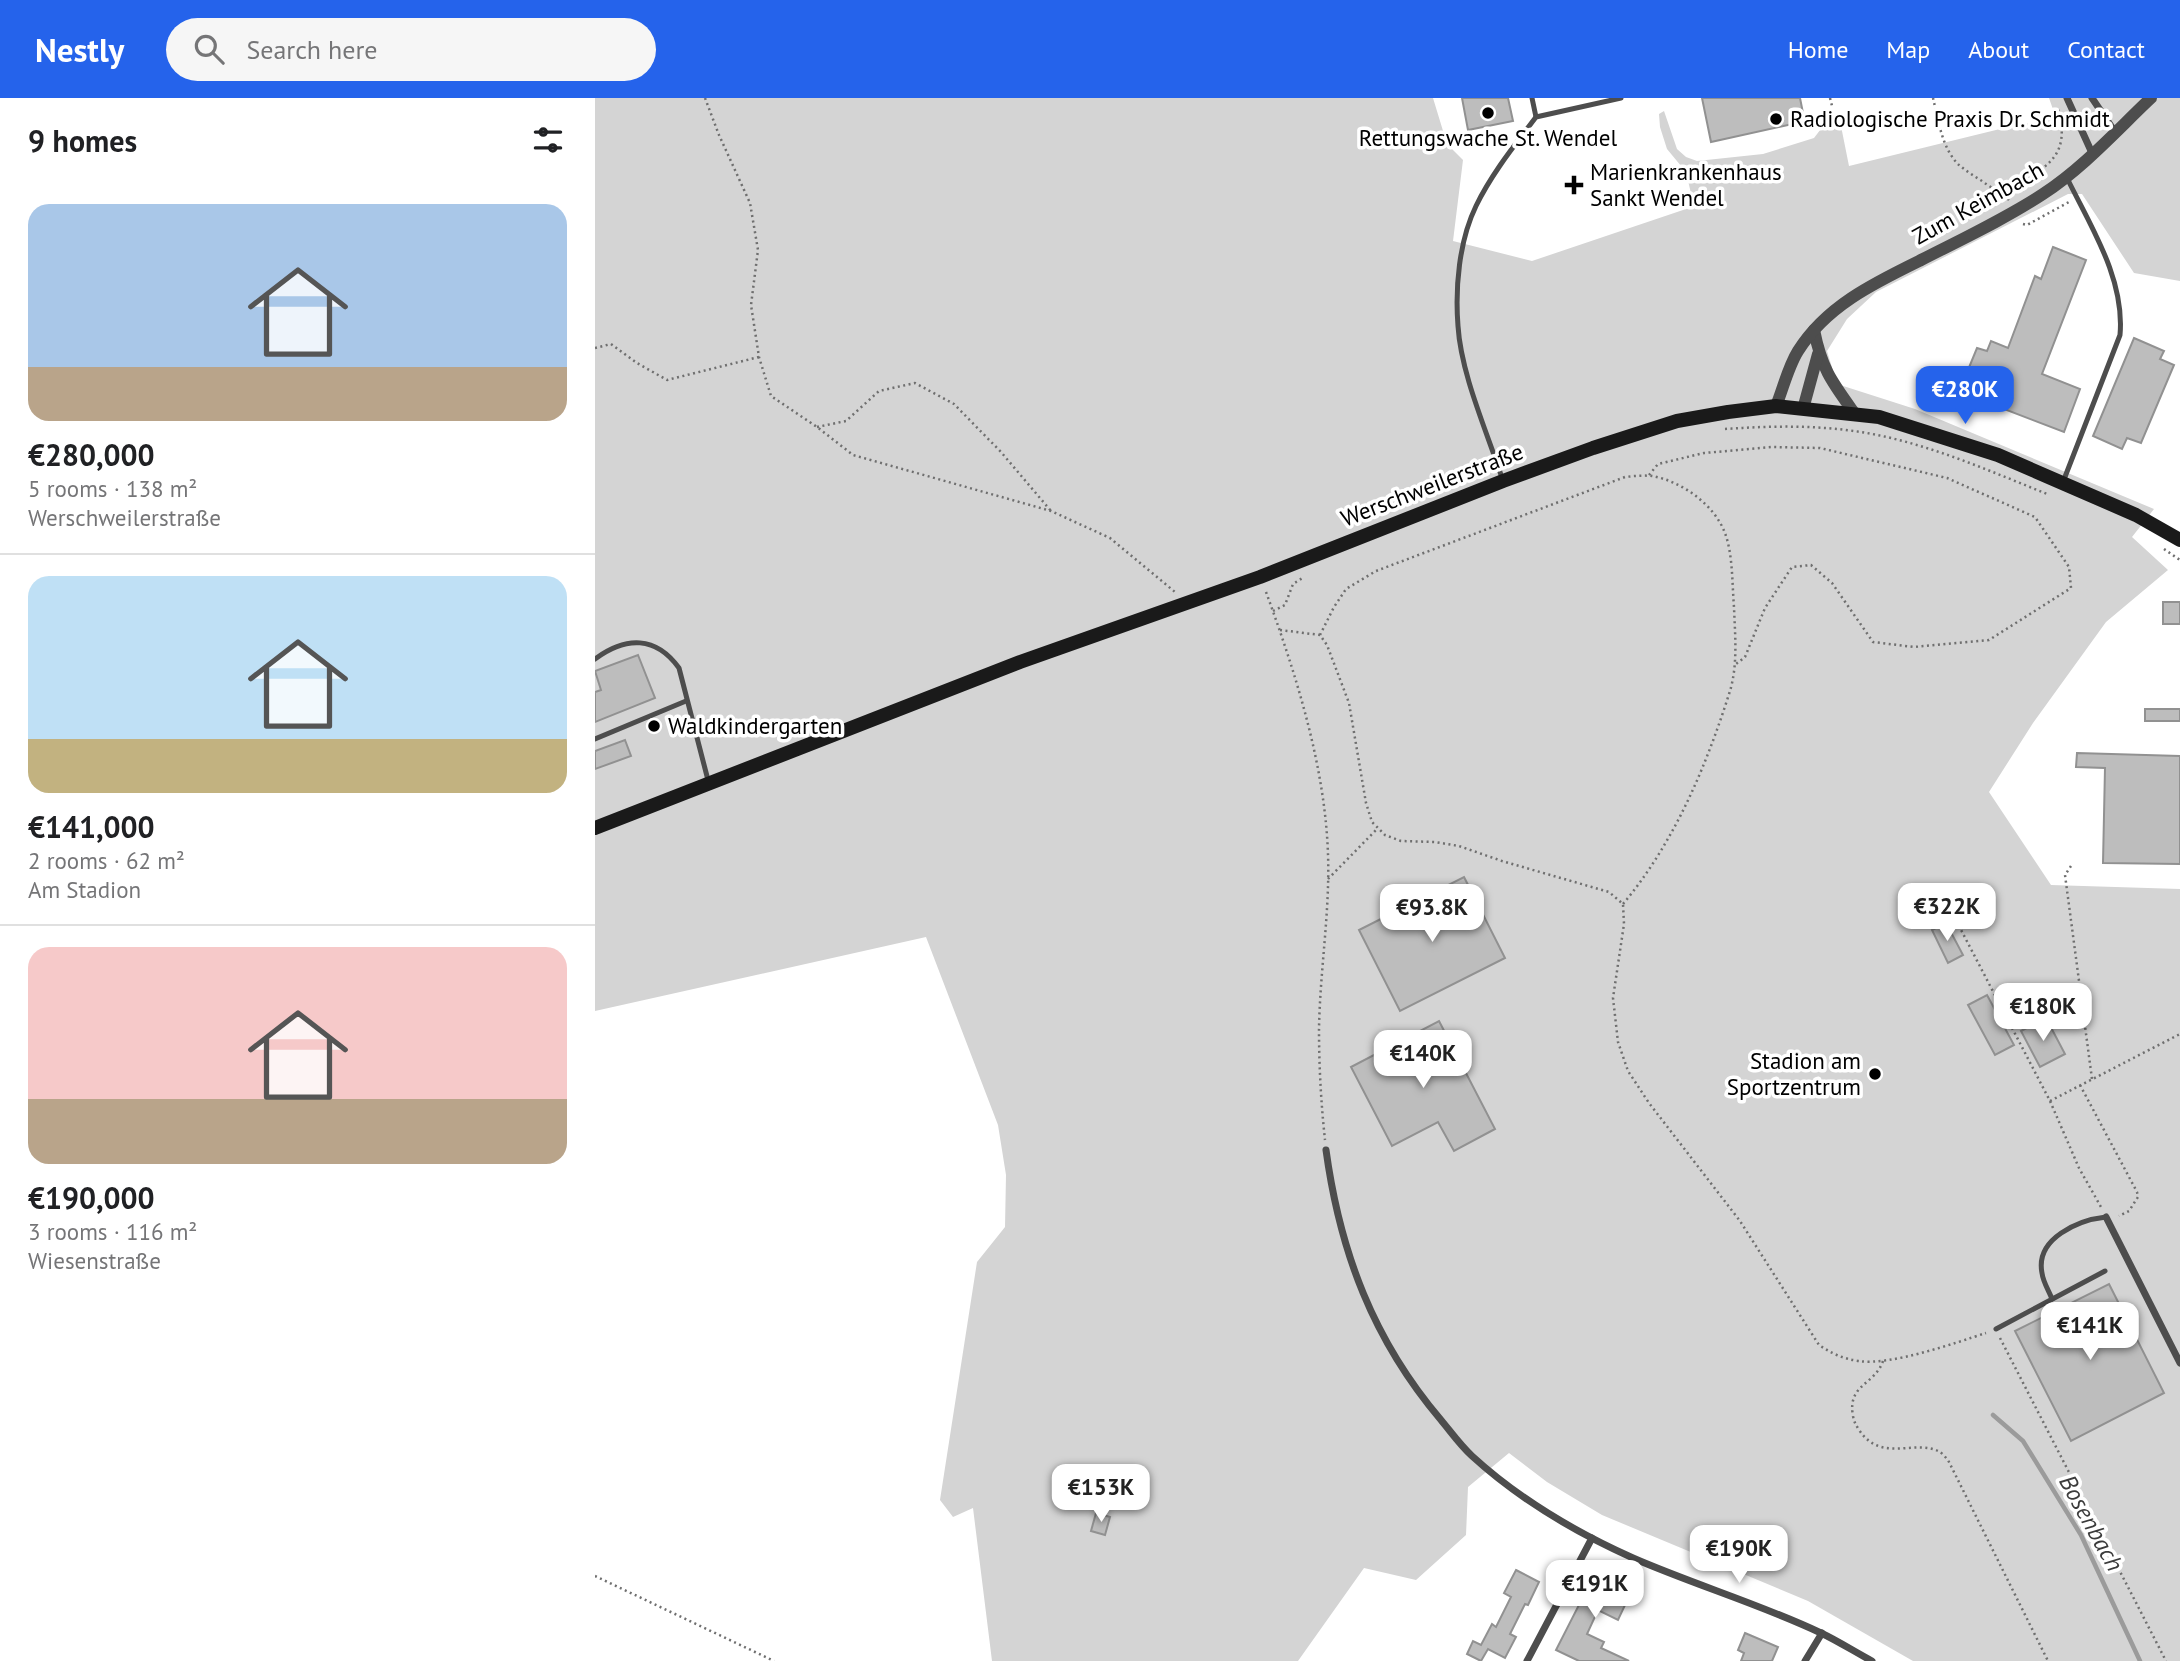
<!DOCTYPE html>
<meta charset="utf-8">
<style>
body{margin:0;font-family:"PT Sans",sans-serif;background:#f6f6f6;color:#202124;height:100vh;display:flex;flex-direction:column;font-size:26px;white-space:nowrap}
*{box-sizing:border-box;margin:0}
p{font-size:23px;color:#757577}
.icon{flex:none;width:38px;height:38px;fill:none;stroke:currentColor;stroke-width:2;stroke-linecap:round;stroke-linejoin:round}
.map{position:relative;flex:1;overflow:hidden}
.drawer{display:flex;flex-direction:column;background:#fff;width:595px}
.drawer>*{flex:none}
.price{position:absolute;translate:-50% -60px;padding:0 16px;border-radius:14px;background:#fff;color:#222;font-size:23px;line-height:46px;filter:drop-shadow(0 2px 4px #0008)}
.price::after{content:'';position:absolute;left:50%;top:42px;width:21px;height:16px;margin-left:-10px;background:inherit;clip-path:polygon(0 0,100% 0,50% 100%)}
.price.selected{background:#2563eb;color:#fff}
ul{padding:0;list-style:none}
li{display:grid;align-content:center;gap:14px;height:371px;padding:0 28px}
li+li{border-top:2px solid #e0e0e0}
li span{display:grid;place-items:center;height:217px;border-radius:21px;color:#555}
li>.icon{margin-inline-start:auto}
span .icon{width:126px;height:126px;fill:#fffc;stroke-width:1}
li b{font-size:30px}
h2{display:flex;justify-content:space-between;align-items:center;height:84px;padding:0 28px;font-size:30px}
header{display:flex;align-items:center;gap:42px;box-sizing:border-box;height:98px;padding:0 35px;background:#2563eb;color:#fff}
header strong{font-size:33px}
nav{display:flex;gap:38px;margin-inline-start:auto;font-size:24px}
.search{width:490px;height:63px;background:#f6f6f6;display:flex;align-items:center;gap:18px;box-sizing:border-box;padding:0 24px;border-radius:38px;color:#757577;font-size:26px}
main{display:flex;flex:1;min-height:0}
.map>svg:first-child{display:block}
</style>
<header>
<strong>Nestly</strong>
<div class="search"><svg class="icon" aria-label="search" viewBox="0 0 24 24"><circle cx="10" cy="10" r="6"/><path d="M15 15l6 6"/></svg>Search here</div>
<nav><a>Home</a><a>Map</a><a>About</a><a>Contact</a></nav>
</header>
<main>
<section class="drawer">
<h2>9 homes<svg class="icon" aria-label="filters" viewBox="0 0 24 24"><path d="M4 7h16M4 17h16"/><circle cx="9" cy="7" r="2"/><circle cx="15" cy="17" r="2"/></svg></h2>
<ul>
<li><span style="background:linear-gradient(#a9c7e8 75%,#b9a48a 0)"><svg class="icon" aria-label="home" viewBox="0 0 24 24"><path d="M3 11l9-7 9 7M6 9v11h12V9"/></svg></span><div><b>€280,000</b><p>5 rooms · 138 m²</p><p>Werschweilerstraße</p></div></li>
<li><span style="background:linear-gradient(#bfe0f5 75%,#c2b280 0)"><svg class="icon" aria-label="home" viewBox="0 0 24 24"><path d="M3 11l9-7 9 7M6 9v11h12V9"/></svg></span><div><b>€141,000</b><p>2 rooms · 62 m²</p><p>Am Stadion</p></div></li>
<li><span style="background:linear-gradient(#f6c9c9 70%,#b9a48a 0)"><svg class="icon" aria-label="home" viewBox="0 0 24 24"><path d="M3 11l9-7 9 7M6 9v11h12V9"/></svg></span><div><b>€190,000</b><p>3 rooms · 116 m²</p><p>Wiesenstraße</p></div></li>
</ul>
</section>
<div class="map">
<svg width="1585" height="1563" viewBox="0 0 1585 1563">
<rect width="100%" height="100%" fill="#fff"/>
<path fill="#d4d4d4" d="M0 0H838L852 46 868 62 858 143 937 163 1088 112 1098 104 1091 74 1072 51 1065 29 1064 16 1069 13 1082 51 1091 59 1102 63 1168 56 1219 40 1232 23H1245L1254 68 1405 31 1461 20 1454 0H1585V183L1539 175 1487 96H1473L1281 194 1252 221 1232 253 1242 286 1320 311 1559 411 1537 439 1573 472 1511 524 1438 625 1394 694 1456 787 1585 791V1563H1318L1213 1503 1007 1417 952 1384 914 1355 873 1389 871 1437 821 1482 769 1470 703 1563H397L378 1410 358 1419 345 1402 382 1164 410 1129 411 1077 403 1027 331 839 0 913Z"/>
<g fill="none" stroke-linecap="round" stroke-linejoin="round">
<path stroke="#9b9b9b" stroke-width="4.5" d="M1398 1317 1428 1343 1486 1437 1545 1563"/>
</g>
<g fill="#bdbdbd" stroke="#919191" stroke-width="2">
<path d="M867 0H913L918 23 873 32Z"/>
<path d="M1107 0H1205L1208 15 1200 17 1202 25 1116 44Z"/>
<path d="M1458 149 1491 162 1447 276 1485 291 1469 334 1396 306 1398 302 1366 289 1382 250 1392 253 1396 243 1413 250 1440 178 1446 181Z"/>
<path d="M1539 240 1569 253 1565 261 1579 267 1546 345 1532 340 1527 351 1498 338Z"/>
<rect x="1568" y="504" width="17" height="22"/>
<path d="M43 557 60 600 0 624V594L6 592 0 573Z"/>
<rect x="1550" y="611" width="35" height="12"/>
<path d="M30 642 36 658 0 671V653Z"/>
<path d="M1482 655 1585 658V766L1508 765 1510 670 1481 669Z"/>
<path d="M869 779 910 860 805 913 764 832Z"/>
<path d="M1351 825 1368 857 1353 865 1337 832Z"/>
<path d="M1392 897 1419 947 1400 957 1373 907Z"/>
<path d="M1451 920 1470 956 1445 969 1426 933Z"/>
<path d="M844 923 900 1031 859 1053 843 1024 797 1048 756 969Z"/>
<path d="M1514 1186 1569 1295 1476 1343 1420 1233Z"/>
<path d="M501 1415 515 1419 510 1437 496 1433Z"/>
<path d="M921 1472 944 1484 933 1507 930 1506 915 1536 921 1539 910 1560 893 1551 886 1563 872 1556 878 1543 886 1547 897 1526 901 1529 916 1499 909 1495Z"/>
<path d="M1004 1474 1038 1490 1023 1522 1003 1512 992 1536 1009 1544 1006 1550 1034 1563H984L961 1552 989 1497 993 1499Z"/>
<path d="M1150 1535 1183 1549 1177 1563H1146L1149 1555 1143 1552Z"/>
</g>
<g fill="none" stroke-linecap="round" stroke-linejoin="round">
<g stroke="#6f6f6f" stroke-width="2.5" stroke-dasharray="2 3.5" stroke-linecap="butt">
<path d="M110 0 124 37 155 105 163 152 156 207 164 259 176 298 222 329 258 357 456 413 515 440 580 494"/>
<path d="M1235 0 1237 8"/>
<path d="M1338 0C1343 21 1347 51 1364 67 1371 73 1379 78 1387 83 1396 90 1406 94 1414 102"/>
<path d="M1408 95C1446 70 1478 64 1463 10"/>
<path d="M1428 126 1432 127 1474 104"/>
<path d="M0 250 16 246 42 265 72 282 164 259"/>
<path d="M222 329 251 323 284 293 320 285 359 306 406 354 456 413"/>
<path d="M1130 331C1173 328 1216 327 1259 333 1325 342 1390 371 1452 396"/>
<path d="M1054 377 1063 366 1109 355 1177 349 1225 350 1352 380 1440 419 1474 469 1476 490 1394 542 1319 549 1278 544 1237 485 1216 467 1197 469 1170 510 1150 559 1141 566"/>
<path d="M1569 451 1585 462"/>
<path d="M671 494C701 576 730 668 733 756 735 814 725 872 724 931 724 968 726 1005 730 1042"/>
<path d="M678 513 690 507 698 486 709 479"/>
<path d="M685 532 725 537 732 547 754 605 771 705 777 724 790 737 806 743 840 744 864 748 907 763 1014 794 1028 806 1029 826 1018 900 1023 944 1033 973 1054 1005 1145 1123 1224 1247C1236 1255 1248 1261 1264 1263 1295 1268 1360 1245 1391 1235"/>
<path d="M725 537 739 509 751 491 781 473 1030 379C1039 378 1048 377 1057 378 1086 383 1119 406 1130 435 1138 457 1137 485 1139 509 1140 537 1143 566 1135 593 1111 669 1079 745 1028 806"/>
<path d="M1476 768 1470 777 1497 981"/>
<path d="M733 781 782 731"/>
<path d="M1351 803 1455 1003 1484 1070 1506 1109"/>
<path d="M1485 987 1542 1094 1543 1099 1534 1113 1524 1118"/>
<path d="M1455 1003 1585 936"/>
<path d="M1405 1240 1571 1563"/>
<path d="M1288 1263C1280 1287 1252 1286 1258 1318 1259 1324 1261 1327 1264 1332 1287 1366 1320 1340 1345 1354 1347 1355 1352 1361 1353 1362L1453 1563"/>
<path d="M0 1478 179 1563"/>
</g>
<g stroke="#4d4d4d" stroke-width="5">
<path d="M937 0 941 19"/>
<path d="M908 383C893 336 866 277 863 228 860 190 864 143 881 108 897 75 920 47 941 19L1026 0"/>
<path d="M1468 384 1525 237C1530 181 1496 129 1472 80"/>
<path d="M0 561C31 538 61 538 84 570L114 686"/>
<path d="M0 641 91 603"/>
<path d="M1457 1201C1454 1193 1448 1184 1447 1175 1440 1140 1484 1122 1511 1119"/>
<path d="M1401 1231 1510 1173"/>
</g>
<g stroke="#4d4d4d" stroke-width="7">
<path d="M1472 0 1497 55"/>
<path d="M1497 0 1520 34"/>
<path d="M731 1052C745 1154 778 1242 846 1322 856 1334 865 1347 877 1358 924 1401 980 1434 1038 1460 1100 1487 1165 1506 1226 1535 1243 1543 1260 1554 1277 1563"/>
<path d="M1511 1119 1585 1265"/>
<path d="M932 1563 997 1440"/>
<path d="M1210 1563 1227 1535"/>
</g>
<g stroke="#4d4d4d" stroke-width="12">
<path d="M1219 232C1227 272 1237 284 1260 316"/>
<path d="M1181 308C1188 291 1193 269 1203 253 1231 208 1279 185 1326 162 1367 141 1410 121 1448 96 1488 70 1522 32 1556 0"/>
<path d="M1208 311 1223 256"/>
</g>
<path stroke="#1a1a1a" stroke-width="14" d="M0 730 425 564 665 479 908 383 998 350 1082 323 1133 314 1181 308 1284 319 1403 357 1541 417 1585 442"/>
</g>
<g fill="#000" stroke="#fff" stroke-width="2.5">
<circle cx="893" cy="15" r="7"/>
<circle cx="1181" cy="21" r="7"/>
<path d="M975.5 76.5h7v7h7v7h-7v7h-7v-7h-7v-7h7z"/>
<circle cx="59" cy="628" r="7"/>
<circle cx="1280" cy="976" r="7"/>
</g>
<g text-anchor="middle" stroke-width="7" stroke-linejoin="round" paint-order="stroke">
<g font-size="23" fill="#000" stroke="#fff" text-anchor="start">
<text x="1195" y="29">Radiologische Praxis Dr. Schmidt</text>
<text x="893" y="48" text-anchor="middle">Rettungswache St. Wendel</text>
<text x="995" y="82">Marienkrankenhaus<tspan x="995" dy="26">Sankt Wendel</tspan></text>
<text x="73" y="636">Waldkindergarten</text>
<text x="1266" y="971" text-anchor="end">Stadion am<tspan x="1266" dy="26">Sportzentrum</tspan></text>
</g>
<g font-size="23" fill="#000" stroke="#fff">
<text transform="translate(1383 105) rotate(-29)" y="8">Zum Keimbach</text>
<text transform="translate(837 387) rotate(-21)" y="8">Werschweilerstraße</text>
</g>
<g font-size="24" font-style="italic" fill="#3c3c3c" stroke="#fff">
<text transform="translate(1496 1425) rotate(61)" y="8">Bosenbach</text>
</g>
</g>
</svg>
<b class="price selected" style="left:1370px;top:328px">€280K</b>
<b class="price" style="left:1352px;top:845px">€322K</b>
<b class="price" style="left:837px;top:846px">€93.8K</b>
<b class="price" style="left:1448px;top:945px">€180K</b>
<b class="price" style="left:828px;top:992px">€140K</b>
<b class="price" style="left:1495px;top:1264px">€141K</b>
<b class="price" style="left:506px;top:1426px">€153K</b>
<b class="price" style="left:1144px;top:1487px">€190K</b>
<b class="price" style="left:1000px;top:1522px">€191K</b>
</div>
</main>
